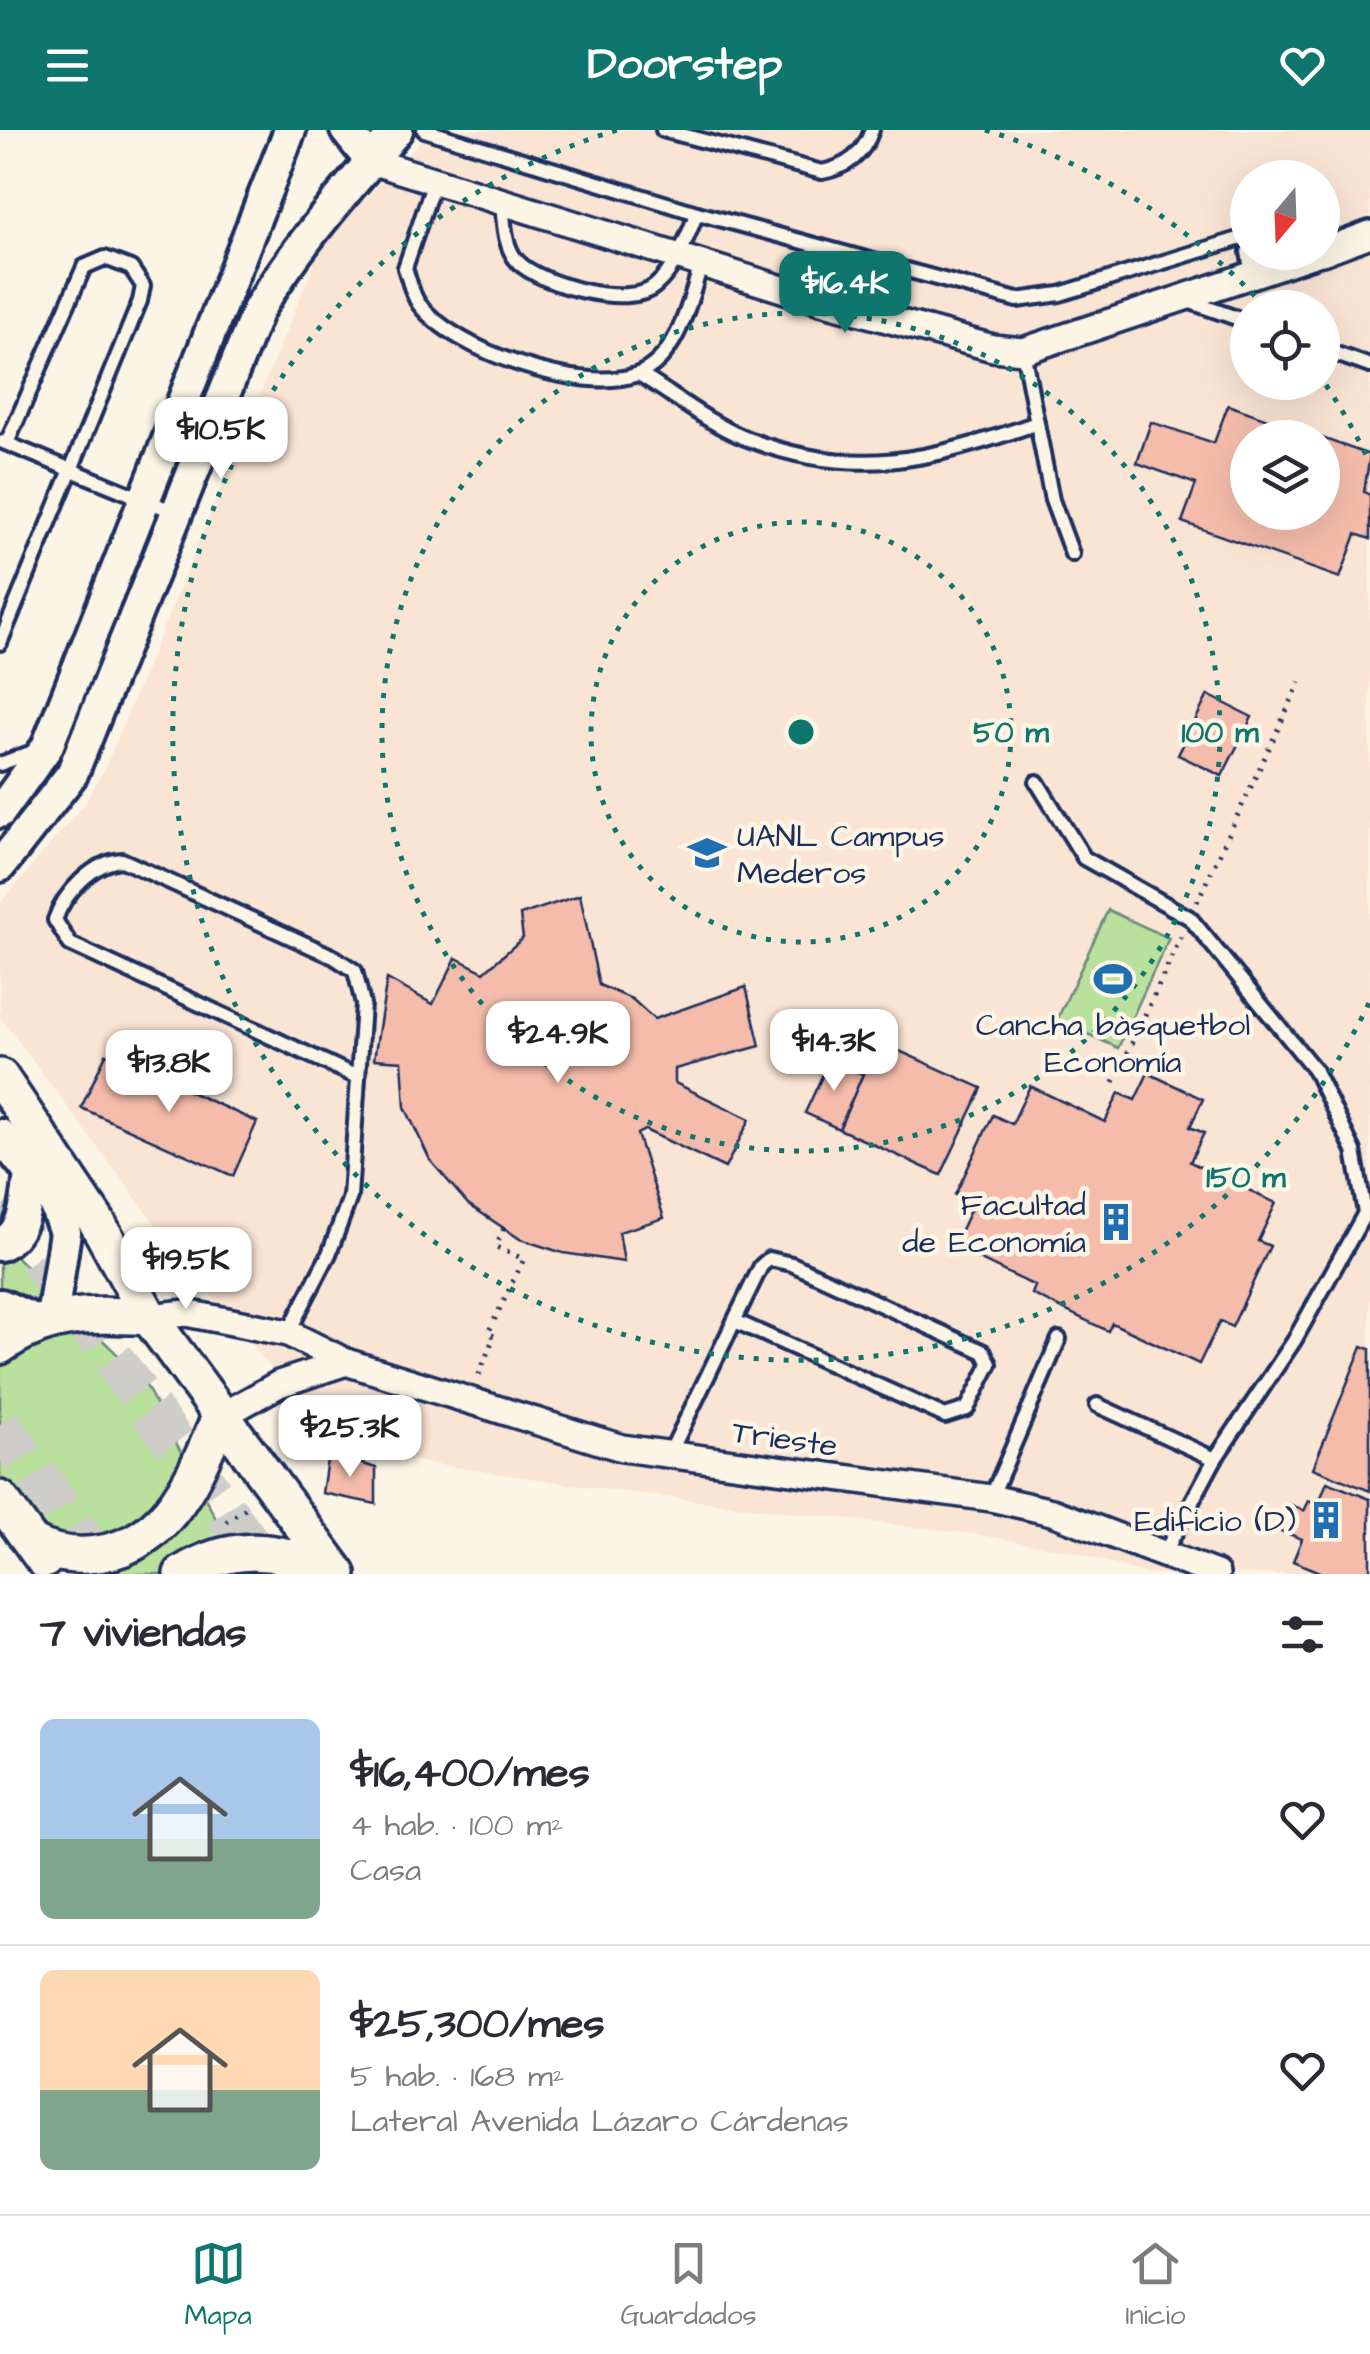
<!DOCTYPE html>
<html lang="es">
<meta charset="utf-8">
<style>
body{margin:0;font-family:"Architects Daughter",sans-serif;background:#f7f7f7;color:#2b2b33;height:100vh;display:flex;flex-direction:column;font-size:38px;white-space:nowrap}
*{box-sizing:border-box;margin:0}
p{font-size:32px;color:#7c7c81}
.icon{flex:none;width:55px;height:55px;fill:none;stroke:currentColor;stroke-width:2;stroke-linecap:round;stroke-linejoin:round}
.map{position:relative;height:1444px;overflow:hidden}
.panel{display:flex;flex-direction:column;background:#fff;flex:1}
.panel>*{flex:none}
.needle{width:65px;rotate:199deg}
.fabs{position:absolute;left:1230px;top:30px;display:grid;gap:20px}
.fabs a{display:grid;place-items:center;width:110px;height:110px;border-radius:50%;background:#fff;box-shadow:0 10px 40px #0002;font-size:50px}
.price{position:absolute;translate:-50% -85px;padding:0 22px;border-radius:20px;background:#fff;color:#222;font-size:32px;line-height:65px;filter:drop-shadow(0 2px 5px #0008)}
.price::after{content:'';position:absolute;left:50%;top:60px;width:30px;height:22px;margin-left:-15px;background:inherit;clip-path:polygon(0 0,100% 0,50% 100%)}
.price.current{background:#0f766e;color:#fff}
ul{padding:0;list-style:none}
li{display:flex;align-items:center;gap:30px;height:250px;padding:0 40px}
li+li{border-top:2px solid #e1e1e2}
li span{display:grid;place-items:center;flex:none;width:280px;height:200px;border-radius:15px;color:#555}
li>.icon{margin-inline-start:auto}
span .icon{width:120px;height:120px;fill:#fffc;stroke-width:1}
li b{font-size:42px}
h2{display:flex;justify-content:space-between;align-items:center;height:120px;padding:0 40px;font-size:42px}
header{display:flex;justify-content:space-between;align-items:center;height:130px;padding:0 40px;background:#0f766e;color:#fff;font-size:45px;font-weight:700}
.tab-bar{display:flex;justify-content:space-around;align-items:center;height:140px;border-top:2px solid #e1e1e2;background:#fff;font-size:28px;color:#7c7c81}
.tab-bar a{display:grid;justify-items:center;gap:5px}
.tab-bar .current{color:#0f766e}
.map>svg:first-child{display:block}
</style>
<header><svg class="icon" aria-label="menu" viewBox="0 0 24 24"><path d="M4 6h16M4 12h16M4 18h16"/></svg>Doorstep<svg class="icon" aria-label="heart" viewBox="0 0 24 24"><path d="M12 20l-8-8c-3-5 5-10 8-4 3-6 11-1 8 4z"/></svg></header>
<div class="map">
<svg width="1370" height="1444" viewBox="0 0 1370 1444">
<rect width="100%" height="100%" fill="#fcf5e5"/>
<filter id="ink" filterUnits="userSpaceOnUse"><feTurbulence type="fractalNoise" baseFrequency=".01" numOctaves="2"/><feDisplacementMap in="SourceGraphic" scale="20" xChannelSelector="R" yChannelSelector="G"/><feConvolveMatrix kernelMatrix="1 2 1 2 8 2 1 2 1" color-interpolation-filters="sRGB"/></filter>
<g filter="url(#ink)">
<path fill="#fae4d4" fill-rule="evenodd" d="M431 0H1370V1444H1145L1071 1421 980 1405 625 1362 337 1320 177 1123 0 887V774L86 672 105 638 316 129 354 79ZM1248 48H1322V122H1248ZM1248 178H1322V252H1248ZM1248 308H1322V382H1248Z"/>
<g fill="#b9e19d" stroke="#6a887e" stroke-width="2.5">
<path d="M1108 780 1169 808 1118 918 1057 890Z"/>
<path d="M0 1111 142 1248 245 1444H95L4 1358 0 1346Z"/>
</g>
<g fill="#f5bcab" stroke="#1b2f5e" stroke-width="2.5">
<path d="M1228 275 1321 308H1248V382H1322V308L1370 325 1364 362 1370 365V409L1356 404 1340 448 1182 392 1196 354 1137 333 1151 292 1214 313Z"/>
<path d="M1208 565 1252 587 1222 646 1178 625Z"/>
<path d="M580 765 599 855 632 869 654 889 746 857 760 916 675 939V953L750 989 725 1038 645 1000 637 1004 664 1088 619 1102 624 1132 563 1123 520 1109 468 1074 430 1030 405 977 402 931 374 929 387 849 433 874 456 828 484 842 523 808 520 785Z"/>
<path d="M846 897 982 958 941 1045 839 999 863 944 830 929Z"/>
<path d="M106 924 257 992 233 1046 81 978Z"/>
<path d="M830 929 863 944 839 999 805 983Z"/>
<path d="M1148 943 1203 969 1190 997 1204 1003 1190 1032 1276 1073 1258 1111 1270 1116 1232 1197 1220 1191 1199 1234 1112 1193 1108 1201 1032 1164 1035 1156 953 1117 973 1074 955 1065 993 985 1012 994 1030 956 1105 992 1119 963 1135 970Z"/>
<path d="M1362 1216 1370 1219V1361L1313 1338Z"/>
<path d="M328 1323 376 1338V1374L322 1363Z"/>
<path d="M1327 1352 1370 1369V1444H1324L1293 1431 1302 1409 1278 1400 1289 1374 1304 1381 1309 1371 1318 1375Z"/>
</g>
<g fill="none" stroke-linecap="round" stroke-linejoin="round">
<g stroke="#cfcdca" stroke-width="42" stroke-dasharray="42 21" stroke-linecap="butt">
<path d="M0 1077 272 1444"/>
<path d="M0 1294 106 1444"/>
</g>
<g stroke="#1b2f5e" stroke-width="20">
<g id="service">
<path d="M424 0 697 83 1017 170 1060 164 1248 106"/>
<path d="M663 0 822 42C847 37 863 25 872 0"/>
<path d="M434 52 405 138C409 149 412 165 419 174 454 221 582 265 638 244 678 228 690 171 701 134"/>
<path d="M502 73C504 93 504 117 518 132 541 155 629 179 655 156 677 137 686 109 697 83"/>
<path d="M1248 122 1252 144"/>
<path d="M1188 171 1248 192"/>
<path d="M1322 219 1370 236"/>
<path d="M1023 221 1052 370 1072 424"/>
<path d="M639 244C672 264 708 293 745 308 854 351 932 330 1037 293"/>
<path d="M3 312 177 383"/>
<path d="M0 513 140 171 143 156 131 138 105 128 84 137 7 313"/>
<path d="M0 634 35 621"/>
<path d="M1037 652 1084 728 1190 788 1314 939 1354 1021 1365 1083 1294 1211 1215 1329"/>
<path d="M288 1203 329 1124 350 1067 363 874 355 841 334 827 122 730C93 732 64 763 55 790L70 814 355 946"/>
<path d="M1097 1275 1215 1329 1165 1422"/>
<path d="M669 1325 761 1136 769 1129 792 1134 984 1222 990 1234 967 1279 945 1286 735 1191"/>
<path d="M991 1368 1059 1209"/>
</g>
</g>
<g stroke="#1b2f5e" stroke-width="32">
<g id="minor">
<path d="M371 31 821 171 993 218 1023 221 1320 122"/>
<path d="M1322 122 1370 104"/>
<path d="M149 1187 186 1183 288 1203 346 1232 622 1318 991 1368 1052 1382 1216 1444"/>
<path d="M220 1287 279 1254 346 1232"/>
</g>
</g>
<g stroke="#1b2f5e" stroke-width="38">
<g id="tertiary">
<path d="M346 0 371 31"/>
<path d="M0 682 47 617 290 0"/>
<path d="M0 736 72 644 258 180C302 108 345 63 397 0"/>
<path d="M0 1005 54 1073 65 1102 52 1188"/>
<path d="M0 1115C26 1103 27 1068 30 1042"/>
</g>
</g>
<g stroke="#1b2f5e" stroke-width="42">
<g id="secondary">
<path d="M0 947 97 1092 149 1187 338 1444"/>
<path d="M0 1216C49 1181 92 1184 149 1187"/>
<path d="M0 1369 44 1430"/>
<path d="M34 1414C51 1423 67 1426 87 1425 166 1421 193 1350 220 1287"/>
<path d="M182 1444C229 1414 280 1416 328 1444"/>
</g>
</g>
<g stroke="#1b2f5e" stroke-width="50">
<path id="trunk" d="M0 1181 30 1195"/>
</g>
<g stroke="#1b2f5e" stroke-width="5" stroke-dasharray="2.5 8" stroke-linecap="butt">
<path d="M1197 772 1300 552"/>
<path d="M1114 952 1182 805"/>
<path d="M479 1245 494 1206 488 1203 524 1129 496 1117 504 1098"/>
<path d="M307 1329 330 1289 341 1286 389 1295 396 1290"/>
<path d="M226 1392 250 1375"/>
</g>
<use href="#service" stroke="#fcf5e5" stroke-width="12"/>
<use href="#minor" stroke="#fcf5e5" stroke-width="25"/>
<use href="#tertiary" stroke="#fcf5e5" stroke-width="30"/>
<use href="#secondary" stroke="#fcf5e5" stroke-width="35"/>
<use href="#trunk" stroke="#fcf5e5" stroke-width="42"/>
</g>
</g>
<g fill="none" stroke="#0f766e" stroke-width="5" stroke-dasharray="5 10">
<circle cx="801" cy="602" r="210"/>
<circle cx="801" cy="602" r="419"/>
<path d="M1369 873A629 629 0 1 1 617 0M985 0A629 629 0 0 1 1265 177M1326 255A629 629 0 0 1 1369 331"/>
</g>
<defs>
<g id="university-bare" transform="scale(3)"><path d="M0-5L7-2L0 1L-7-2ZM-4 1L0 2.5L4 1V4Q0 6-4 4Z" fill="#1f6fb2" stroke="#fcf5e5" stroke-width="2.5" paint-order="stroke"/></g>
<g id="stadium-bare" transform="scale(3)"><path d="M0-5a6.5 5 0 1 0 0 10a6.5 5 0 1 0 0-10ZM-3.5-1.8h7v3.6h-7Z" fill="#1f6fb2" stroke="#fcf5e5" stroke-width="2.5" paint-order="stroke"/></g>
<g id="building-bare" transform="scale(3)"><path d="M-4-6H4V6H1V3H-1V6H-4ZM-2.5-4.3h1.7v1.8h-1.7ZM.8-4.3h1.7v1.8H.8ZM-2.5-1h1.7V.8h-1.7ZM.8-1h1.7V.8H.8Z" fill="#1f6fb2" stroke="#fcf5e5" stroke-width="2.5" paint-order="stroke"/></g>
</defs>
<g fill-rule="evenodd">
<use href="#university-bare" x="707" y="723"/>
<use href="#stadium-bare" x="1113" y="849"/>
<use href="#building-bare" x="1116" y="1092"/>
<use href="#building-bare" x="1326" y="1390"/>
</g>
<g text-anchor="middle" stroke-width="9" stroke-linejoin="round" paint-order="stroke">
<g font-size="32" fill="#1b2f5e" stroke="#fcf5e5" text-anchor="end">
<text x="737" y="716" text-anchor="start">UANL Campus<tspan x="737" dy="37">Mederos</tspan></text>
<text x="1113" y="905" text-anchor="middle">Cancha bàsquetbol<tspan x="1113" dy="37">Economía</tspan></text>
<text x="1086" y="1085">Facultad<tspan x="1086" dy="37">de Economía</tspan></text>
<text x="1296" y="1401">Edificio (D)</text>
</g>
<g font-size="32" fill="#1b2f5e" stroke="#fcf5e5">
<text transform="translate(785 1308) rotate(8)" y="11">Trieste</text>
</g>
</g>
<circle cx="801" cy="602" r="15" fill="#0f766e" stroke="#fcf5e5" stroke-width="5"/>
<g font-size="30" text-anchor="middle" font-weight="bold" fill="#0f766e" stroke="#fcf5e5" stroke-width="9" stroke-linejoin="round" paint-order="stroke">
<text x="1011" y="612">50 m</text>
<text x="1220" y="612">100 m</text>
<text x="1246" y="1057">150 m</text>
</g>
</svg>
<div class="fabs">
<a><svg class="needle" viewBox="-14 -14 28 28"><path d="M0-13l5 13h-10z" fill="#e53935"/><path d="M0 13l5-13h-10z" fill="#7c7c81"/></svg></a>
<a><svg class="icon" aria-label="locate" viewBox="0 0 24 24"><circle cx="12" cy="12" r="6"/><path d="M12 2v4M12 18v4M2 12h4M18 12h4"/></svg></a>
<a><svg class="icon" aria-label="layers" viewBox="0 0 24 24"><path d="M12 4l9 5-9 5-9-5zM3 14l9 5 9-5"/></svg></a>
</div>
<b class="price current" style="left:845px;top:206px">$16.4K</b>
<b class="price" style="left:221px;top:352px">$10.5K</b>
<b class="price" style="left:558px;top:956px">$24.9K</b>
<b class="price" style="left:834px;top:964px">$14.3K</b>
<b class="price" style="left:169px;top:985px">$13.8K</b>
<b class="price" style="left:186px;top:1182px">$19.5K</b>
<b class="price" style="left:350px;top:1350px">$25.3K</b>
</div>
<section class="panel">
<h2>7 viviendas<svg class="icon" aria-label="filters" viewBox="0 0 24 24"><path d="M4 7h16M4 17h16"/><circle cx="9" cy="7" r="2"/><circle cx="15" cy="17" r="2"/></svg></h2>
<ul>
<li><span style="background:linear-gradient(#a9c7e8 60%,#7fa58c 0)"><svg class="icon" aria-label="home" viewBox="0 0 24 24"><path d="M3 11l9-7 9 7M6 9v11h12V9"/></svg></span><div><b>$16,400/mes</b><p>4 hab. · 100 m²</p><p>Casa</p></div><svg class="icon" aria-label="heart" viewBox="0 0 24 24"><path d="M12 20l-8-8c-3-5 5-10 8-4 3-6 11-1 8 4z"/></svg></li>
<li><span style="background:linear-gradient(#ffd9b3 60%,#7fa58c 0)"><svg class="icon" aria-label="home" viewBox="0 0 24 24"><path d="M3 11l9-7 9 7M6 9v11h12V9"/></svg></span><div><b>$25,300/mes</b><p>5 hab. · 168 m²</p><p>Lateral Avenida Lázaro Cárdenas</p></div><svg class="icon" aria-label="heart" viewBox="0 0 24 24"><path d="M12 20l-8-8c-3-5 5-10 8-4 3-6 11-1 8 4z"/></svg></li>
</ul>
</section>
<nav class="tab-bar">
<a class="current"><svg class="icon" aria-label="map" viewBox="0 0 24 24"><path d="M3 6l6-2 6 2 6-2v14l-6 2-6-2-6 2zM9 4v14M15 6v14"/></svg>Mapa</a>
<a><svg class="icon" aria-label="saved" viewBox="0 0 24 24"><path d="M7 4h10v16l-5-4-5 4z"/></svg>Guardados</a>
<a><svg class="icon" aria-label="home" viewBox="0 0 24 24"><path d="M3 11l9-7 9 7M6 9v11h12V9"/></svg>Inicio</a>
</nav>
